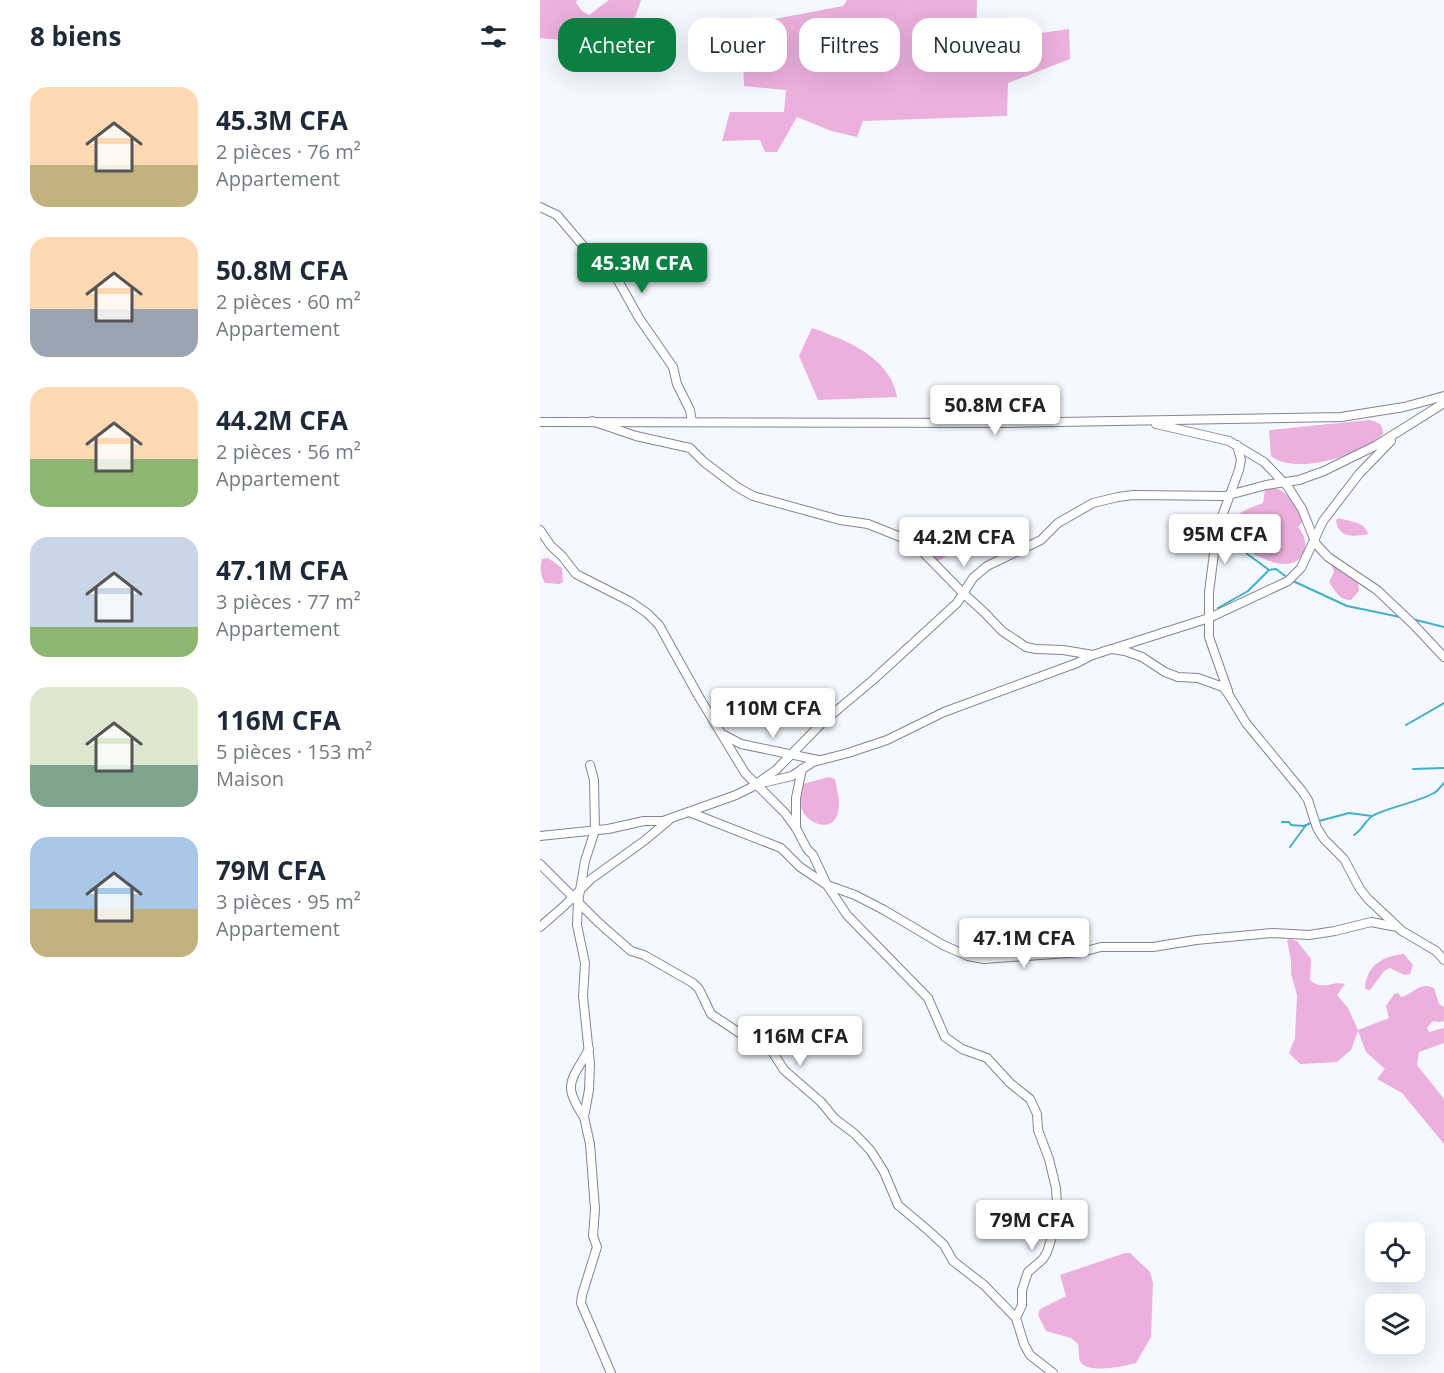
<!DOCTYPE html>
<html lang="fr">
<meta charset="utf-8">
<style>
body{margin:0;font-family:"Open Sans",sans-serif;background:#f2f2f3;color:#1f2937;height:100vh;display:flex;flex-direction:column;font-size:22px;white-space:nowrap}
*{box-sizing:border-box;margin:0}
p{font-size:20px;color:#747a83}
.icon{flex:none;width:33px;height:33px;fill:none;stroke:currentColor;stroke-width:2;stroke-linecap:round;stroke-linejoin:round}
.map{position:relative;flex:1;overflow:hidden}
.sheet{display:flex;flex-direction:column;background:#fff;width:540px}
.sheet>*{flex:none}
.banner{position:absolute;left:18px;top:18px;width:570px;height:54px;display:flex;gap:12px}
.fabs{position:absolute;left:825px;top:1222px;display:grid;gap:12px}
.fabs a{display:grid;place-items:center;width:60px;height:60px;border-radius:12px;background:#fff;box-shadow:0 6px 24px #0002;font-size:30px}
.price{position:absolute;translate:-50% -51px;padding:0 14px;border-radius:6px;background:#fff;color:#222;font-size:20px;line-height:39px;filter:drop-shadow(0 2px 3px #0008)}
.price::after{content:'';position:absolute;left:50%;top:36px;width:18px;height:14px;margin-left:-9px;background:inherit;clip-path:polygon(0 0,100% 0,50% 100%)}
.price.selected{background:#0b8043;color:#fff}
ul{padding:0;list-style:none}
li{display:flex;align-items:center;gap:18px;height:150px;padding:0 30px}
li span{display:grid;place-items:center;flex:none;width:168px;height:120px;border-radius:18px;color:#555}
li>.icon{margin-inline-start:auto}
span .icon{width:72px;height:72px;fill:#fffc;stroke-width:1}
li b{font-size:26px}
h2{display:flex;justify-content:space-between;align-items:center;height:72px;padding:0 30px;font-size:26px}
.pill{padding:0 21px;border-radius:18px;background:#fff;box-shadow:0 6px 24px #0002;font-size:21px;line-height:54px}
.pill.selected{background:#0b8043;color:#fff}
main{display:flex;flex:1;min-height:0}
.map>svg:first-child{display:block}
</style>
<main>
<section class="sheet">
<h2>8 biens<svg class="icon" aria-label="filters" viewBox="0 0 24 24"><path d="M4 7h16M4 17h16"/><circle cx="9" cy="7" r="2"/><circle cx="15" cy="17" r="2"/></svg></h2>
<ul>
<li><span style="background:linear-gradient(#ffd9b3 65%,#c2b280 0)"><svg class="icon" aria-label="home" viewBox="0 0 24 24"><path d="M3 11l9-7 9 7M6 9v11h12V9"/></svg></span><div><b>45.3M CFA</b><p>2 pièces · 76 m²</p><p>Appartement</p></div></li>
<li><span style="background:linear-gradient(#ffd9b3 60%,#9aa5b1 0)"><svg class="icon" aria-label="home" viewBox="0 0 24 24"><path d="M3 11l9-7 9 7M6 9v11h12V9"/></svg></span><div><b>50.8M CFA</b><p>2 pièces · 60 m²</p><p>Appartement</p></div></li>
<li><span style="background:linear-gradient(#ffd9b3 60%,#8fb573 0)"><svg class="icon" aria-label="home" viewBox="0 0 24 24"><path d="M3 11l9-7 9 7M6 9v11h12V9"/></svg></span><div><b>44.2M CFA</b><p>2 pièces · 56 m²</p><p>Appartement</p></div></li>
<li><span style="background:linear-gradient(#c9d6e8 75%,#8fb573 0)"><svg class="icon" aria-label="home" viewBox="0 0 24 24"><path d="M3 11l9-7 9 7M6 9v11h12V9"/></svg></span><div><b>47.1M CFA</b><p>3 pièces · 77 m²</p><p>Appartement</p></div></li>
<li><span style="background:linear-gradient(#dfe7d0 65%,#7fa58c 0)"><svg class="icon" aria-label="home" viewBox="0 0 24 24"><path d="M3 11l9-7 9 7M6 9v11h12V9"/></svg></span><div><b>116M CFA</b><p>5 pièces · 153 m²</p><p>Maison</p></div></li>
<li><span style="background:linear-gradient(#a9c7e8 60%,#c2b280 0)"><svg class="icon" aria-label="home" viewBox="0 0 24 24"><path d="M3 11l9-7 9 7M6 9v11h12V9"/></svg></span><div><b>79M CFA</b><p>3 pièces · 95 m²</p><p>Appartement</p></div></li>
</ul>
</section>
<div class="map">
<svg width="904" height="1373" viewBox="0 0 904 1373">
<rect width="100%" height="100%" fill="#f6f8ff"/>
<g fill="#ebb0dd">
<path d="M0 0H37L36 3 42 11 49 15 69 0H101L85 46 0 38Z"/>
<path d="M307 0H437L436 42 529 29 530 59 468 83 467 116 323 121 317 137 291 131 257 117 237 152H225L220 140 182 141 190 112H244L246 90 204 86 202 25 303 6Z"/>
<path d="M272 328C306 340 350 357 357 397L278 400 259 356Z"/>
<path d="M829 420C839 422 843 424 843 434 824 455 755 476 731 456L729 430Z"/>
<path d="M730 487C746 488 758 507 763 521L758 527C763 532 766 541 765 548 756 589 682 540 687 525 691 515 714 506 723 503L725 490Z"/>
<path d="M799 518C809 522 825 521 828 534 813 537 798 538 796 520Z"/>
<path d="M396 539 403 540 412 545 409 555 397 561 385 547 390 541Z"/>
<path d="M8 558 22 568 23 582 19 584 5 583C0 575 0 567 2 559Z"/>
<path d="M795 564 818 580 819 591 811 600C799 600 796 592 789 582L794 572 792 566Z"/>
<path d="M289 777 295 779C297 790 301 801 298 812 294 832 271 826 263 812 259 803 260 793 262 784Z"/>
<path d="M750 939 757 941 771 959 770 980C784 992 791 980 805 984L797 995 808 1008 818 1030 849 1018 846 1006 854 994 858 993 861 997C874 994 879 981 894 988L899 1004 904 1007V1021L900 1022 893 1021 887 1028 889 1032 904 1028V1043L879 1052 877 1065 904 1099V1144L862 1093 837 1079 845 1069 826 1052 818 1031 811 1050 797 1062 760 1064 749 1053 755 1038 757 995 751 974V960L747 940Z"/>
<path d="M864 954 873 965 870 974 864 975 850 968 844 971 830 990 825 989C826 966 842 956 864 954Z"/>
<path d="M585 1253H590L610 1272 613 1283 611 1337 596 1363C583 1367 549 1373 541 1363 538 1358 539 1350 538 1344L531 1338 506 1331 498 1315 500 1309 526 1296 520 1275Z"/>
</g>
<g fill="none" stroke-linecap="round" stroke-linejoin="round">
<g stroke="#41b0c6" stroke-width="2">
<path d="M706 553 729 570"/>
<path d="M753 581 807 606 860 617"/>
<path d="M678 608 708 591 729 570 736 569 748 578"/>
<path d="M872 619 904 627"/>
<path d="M866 725 904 703"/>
<path d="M873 769 904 768"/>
<path d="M779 821 809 813 832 816"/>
<path d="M742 822H749L751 825 764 826 773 822"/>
<path d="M814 835C823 829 825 820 834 815 853 806 878 802 894 793 898 791 901 786 904 783"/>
<path d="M750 847 766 825"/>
</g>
<g stroke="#828594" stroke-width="10">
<g id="minor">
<path d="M0 207 17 215 45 248 76 277 99 318 133 367 137 384 150 410 152 422"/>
<path d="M52 421 96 436 150 448 164 462 197 487 213 496 300 520 328 524 373 542 423 593 445 613 462 631 486 647 496 649 523 650 553 655 571 649 585 651 602 657 625 672 638 677 658 678 683 687 689 695 706 723 762 791 768 800 777 828 784 839 804 859 820 889 828 899 862 931 896 951 904 960"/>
<path d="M0 422 468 423 801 417 864 407 904 396"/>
<path d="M616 424 689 441 724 462 748 487 762 509 776 544 788 557 837 590 874 625 904 657"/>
<path d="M0 530 11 546 22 556 36 574 91 602 107 613 119 625 159 697 205 773 245 813 256 828 267 849 273 855 287 885 307 915 388 998 405 1037 422 1049 447 1058 470 1083 490 1099 497 1114 498 1130 509 1159 516 1188 517 1205 512 1237 507 1252 503 1259 488 1272 482 1290V1305L476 1318 484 1344 490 1355 513 1373"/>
<path d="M575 648 669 618 748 581 761 568 783 521 819 474 851 441"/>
<path d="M688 691 669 637V592L677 530 699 470 701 460 697 445"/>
<path d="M184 735 201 744 278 760"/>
<path d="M50 765 54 780 55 830 45 861 38 902 37 925 45 963 43 996 50 1064 49 1090 44 1117 50 1144 55 1209 53 1236 57 1247 42 1295 41 1303 71 1373"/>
<path d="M222 783 252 776 273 762 308 753 347 740 404 712 537 663 552 655"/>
<path d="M149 812 241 848 260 867 287 885 315 895 344 910 403 945 428 956 444 959 542 952 561 947H613L656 940 733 933 769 935 795 931 831 922 857 927"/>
<path d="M256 828V798L262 769"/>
<path d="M0 836 68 829 104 821H123L196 795 212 787 236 770 283 722 333 680 417 603 433 578 447 566 501 540 518 523 553 503 578 497 593 495 685 496 726 485 759 480 784 471 837 445 904 403"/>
<path d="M0 864 59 923 91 951 104 955 153 983 159 989 171 1014 204 1036 223 1043 230 1048 244 1070 281 1102 295 1119 315 1134 331 1151 344 1172 358 1205 390 1232 404 1245 413 1261 444 1285 476 1318"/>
<path d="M0 927 23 907 51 879 104 841 128 821"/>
<path d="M44 1117C21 1083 32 1081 49 1049"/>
</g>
</g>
<use href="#minor" stroke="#fff" stroke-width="8"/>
</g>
</svg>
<div class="fabs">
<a><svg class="icon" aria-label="locate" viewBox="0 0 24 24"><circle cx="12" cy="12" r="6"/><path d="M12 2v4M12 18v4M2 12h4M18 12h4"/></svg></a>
<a><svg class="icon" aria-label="layers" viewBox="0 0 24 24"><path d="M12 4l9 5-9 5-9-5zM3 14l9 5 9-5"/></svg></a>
</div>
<b class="price selected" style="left:102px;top:294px">45.3M CFA</b>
<b class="price" style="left:455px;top:436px">50.8M CFA</b>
<b class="price" style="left:685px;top:565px">95M CFA</b>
<b class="price" style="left:424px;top:568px">44.2M CFA</b>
<b class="price" style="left:233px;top:739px">110M CFA</b>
<b class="price" style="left:484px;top:969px">47.1M CFA</b>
<b class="price" style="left:260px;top:1067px">116M CFA</b>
<b class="price" style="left:492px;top:1251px">79M CFA</b>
<div class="banner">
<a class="pill selected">Acheter</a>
<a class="pill">Louer</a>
<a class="pill">Filtres</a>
<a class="pill">Nouveau</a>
</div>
</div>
</main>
